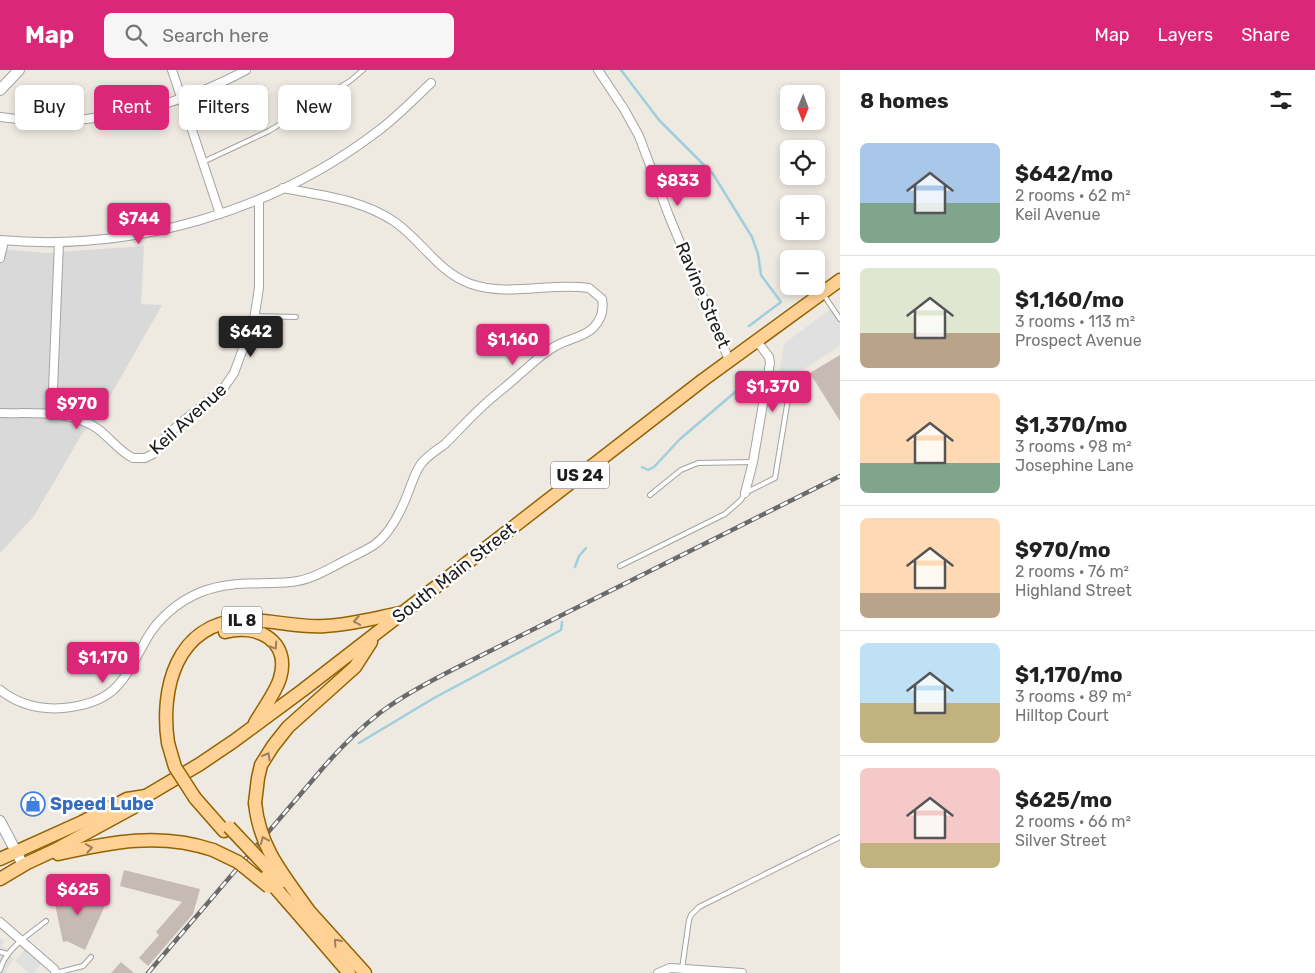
<!DOCTYPE html>
<meta charset="utf-8">
<style>
body{margin:0;font-family:Rubik,sans-serif;background:#f6f6f6;color:#222;height:100vh;display:flex;flex-direction:column;font-size:19px;white-space:nowrap}
*{box-sizing:border-box;margin:0}
p{font-size:16px;color:#767676}
.icon{flex:none;width:28px;height:28px;fill:none;stroke:currentColor;stroke-width:2;stroke-linecap:round;stroke-linejoin:round}
.map{position:relative;flex:1;overflow:hidden}
.side{display:flex;flex-direction:column;background:#fff;width:475px}
.side>*{flex:none}
.guide{position:absolute;left:15px;top:15px;width:475px;height:45px;display:flex;gap:10px}
.needle{width:32px;rotate:181deg}
.buttons{position:absolute;left:780px;top:15px;display:grid;gap:10px}
.buttons a{display:grid;place-items:center;width:45px;height:45px;border-radius:8px;background:#fff;box-shadow:0 2px 8px #0003;font-size:25px}
.price{position:absolute;translate:-50% -42px;padding:0 11px;border-radius:5px;background:#db2777;color:#fff;font-size:16px;line-height:32px;filter:drop-shadow(0 1px 2px #0008)}
.price::after{content:'';position:absolute;left:50%;top:30px;width:15px;height:11px;margin-left:-8px;background:inherit;clip-path:polygon(0 0,100% 0,50% 100%)}
.price.current{background:#222;color:#fff}
ul{padding:0;list-style:none}
li{display:flex;align-items:center;gap:15px;height:125px;padding:0 20px}
li+li{border-top:1px solid #e0e0e0}
li span{display:grid;place-items:center;flex:none;width:140px;height:100px;border-radius:8px;color:#555}
li>.icon{margin-inline-start:auto}
span .icon{width:60px;height:60px;fill:#fffc;stroke-width:1}
li b{font-size:21px}
h2{display:flex;justify-content:space-between;align-items:center;height:60px;padding:0 20px;font-size:21px}
.chip{padding:0 18px;border-radius:8px;background:#fff;box-shadow:0 2px 8px #0003;font-size:18px;line-height:45px}
.chip.current{background:#db2777;color:#fff}
header{display:flex;align-items:center;gap:30px;box-sizing:border-box;height:70px;padding:0 25px;background:#db2777;color:#fff}
header strong{font-size:24px}
nav{display:flex;gap:28px;margin-inline-start:auto;font-size:18px}
.search{width:350px;height:45px;background:#f6f6f6;display:flex;align-items:center;gap:12px;box-sizing:border-box;padding:0 18px;border-radius:8px;color:#767676;font-size:19px}
main{display:flex;flex:1;min-height:0}
.map>svg:first-child{display:block}
</style>
<header>
<strong>Map</strong>
<div class="search"><svg class="icon" aria-label="search" viewBox="0 0 24 24"><circle cx="10" cy="10" r="6"/><path d="M15 15l6 6"/></svg>Search here</div>
<nav><a>Map</a><a>Layers</a><a>Share</a></nav>
</header>
<main>
<div class="map">
<svg width="840" height="903" viewBox="0 0 840 903">
<rect width="100%" height="100%" fill="#eee9e1"/>
<path fill="#dad9d9" d="M144 176 141 234 162 235 98 347 82 364 34 446 0 483V179L45 183Z"/>
<g fill="#e0e0e0">
<path d="M832 238 840 249V275L792 307 779 305 784 274Z"/>
<path d="M0 869 4 870 2 877 6 878 8 884 14 889 8 897 6 903H0Z"/>
<path d="M28 876 45 890 34 903H29L15 891Z"/>
</g>
<g fill="none" stroke-linecap="round" stroke-linejoin="round">
<g stroke="#9fcfdd" stroke-width="2.5">
<path d="M621 0 659 50 713 104 752 167 758 184 761 205 781 232 749 256"/>
<path d="M642 397 648 400 654 397 680 369 747 312 752 306"/>
<path d="M575 497 579 486 586 478"/>
<path d="M359 673 434 628 561 560 562 552"/>
</g>
</g>
<g fill="#c5bbb4">
<path d="M840 285V351L810 303Z"/>
<path d="M124 800 200 819 193 844 148 896 139 888 159 865 156 862 182 832 120 816Z"/>
<path d="M82 819 107 831 85 880 67 871 63 872 53 825Z"/>
<path d="M121 892 134 903H111Z"/>
</g>
<g fill="none" stroke-linecap="round" stroke-linejoin="round">
<g stroke="#a3a3a3" stroke-width="6">
<g id="service">
<path d="M203 92 269 61 350 11 363 0"/>
<path d="M823 224 840 249"/>
<path d="M254 246 296 247"/>
<path d="M768 306 791 311 792 307"/>
<path d="M650 425 681 400 698 393 753 392"/>
<path d="M620 496 725 444 741 430 745 423 775 408 791 311"/>
<path d="M0 882 8 884"/>
<path d="M682 899 689 850 691 845 699 837 840 767"/>
<path d="M0 900C5 879 30 864 46 851"/>
<path d="M56 903 83 896 91 887"/>
</g>
</g>
<g stroke="#a3a3a3" stroke-width="10">
<g id="minor">
<path d="M172 0 220 144"/>
<path d="M598 0 624 39 639 66 669 146 729 290"/>
<path d="M0 47C83 59 173 40 246 0"/>
<path d="M0 170C133 182 272 142 378 61 397 47 414 29 431 13"/>
<path d="M0 188 4 171"/>
<path d="M0 343C33 344 70 339 98 359 110 368 120 382 133 388H145L153 384 168 364 225 316 234 303 254 249 257 231 259 217V130"/>
<path d="M52 344 59 172"/>
<path d="M745 423 753 392 770 293 769 287 756 270"/>
<path d="M0 620C19 635 39 640 63 638 116 633 123 611 146 570 158 548 179 531 201 522 231 510 260 515 291 512 312 510 328 499 346 490 355 485 365 481 374 475 390 464 401 441 408 423 412 413 415 402 421 394 427 386 437 380 445 374 461 358 476 341 493 327 502 319 512 312 520 304 531 295 541 284 554 277 566 269 583 268 593 258 601 250 604 240 602 229L589 218C550 212 509 227 471 214 438 202 422 171 395 152 361 129 323 126 283 118"/>
<path d="M0 852 54 899 56 903"/>
<path d="M658 903 670 898 742 903"/>
</g>
</g>
<g stroke="#a3a3a3" stroke-width="12">
<g id="tertiary">
<path d="M0 20 19 0"/>
<path d="M0 751 23 795"/>
</g>
</g>
<g stroke="#936300" stroke-width="15">
<g id="primary">
<path d="M225 562C257 553 291 571 280 608 277 620 262 641 255 653"/>
<path d="M168 673C160 619 176 554 242 550 269 549 297 558 325 556 350 555 375 548 400 543"/>
<path d="M195 728 224 761"/>
<path d="M255 733 258 708 261 695 273 676 288 657 355 597 371 572"/>
<path d="M58 784C111 772 160 762 213 780"/>
<path d="M0 789 82 752 127 729 146 726"/>
<path d="M0 809 27 793 55 780 134 737 146 726 200 694 234 671 303 620 703 310 840 210"/>
<path d="M309 841 365 903"/>
<path d="M300 846 349 903"/>
</g>
</g>
<use href="#service" stroke="#fff" stroke-width="4"/>
<use href="#minor" stroke="#fff" stroke-width="8"/>
<use href="#tertiary" stroke="#fff" stroke-width="10"/>
<use href="#primary" stroke="#ffd195" stroke-width="12"/>
<g stroke="#6a6a6a" stroke-width="4.5">
<path id="rail" d="M148 903 322 699C340 678 359 659 381 642 404 625 429 612 454 599L840 406"/>
</g>
<use href="#rail" stroke="#fff" stroke-width="2.5" stroke-dasharray="8" stroke-linecap="butt"/>
<g stroke="#936300" stroke-width="15" stroke-linecap="butt">
<g id="primary-bridge">
<path d="M168 673 175 697 195 728"/>
<path d="M255 733C260 779 283 804 309 841"/>
<path d="M229 757 281 812"/>
<path d="M213 780 238 792 269 817"/>
<path d="M266 807 300 846"/>
</g>
</g>
<use href="#primary-bridge" stroke="#ffd195" stroke-width="12"/>
</g>
<defs><path id="oneway-chevron" d="M-2-3.5L2.5 0L-2 3.5" fill="none" stroke-width="1.6" stroke-linecap="round" stroke-linejoin="round" transform="scale(1.25)"/></defs>
<g stroke="#99805f">
<use href="#oneway-chevron" transform="translate(357 551) rotate(170)"/>
<use href="#oneway-chevron" transform="translate(274 576) rotate(57)"/>
<use href="#oneway-chevron" transform="translate(267 686) rotate(-60)"/>
<use href="#oneway-chevron" transform="translate(264 770) rotate(-113)"/>
<use href="#oneway-chevron" transform="translate(89 778) rotate(-9)"/>
<use href="#oneway-chevron" transform="translate(337 872) rotate(-132)"/>
</g>
<defs>
<g id="shop-ring" transform="scale(1.25)"><circle r="9.5" fill="#fff" stroke="#3f7fe0" stroke-width="1.5"/><path d="M-5-2.5h2.3a2.7 3.5 0 0 1 5.4 0H5L5.5 6h-11ZM-1.5-2.5h3a1.5 2.3 0 0 0-3 0Z" fill="#3f7fe0"/></g>
</defs>
<g fill-rule="evenodd">
<use href="#shop-ring" x="33" y="734"/>
</g>
<g text-anchor="middle" stroke-width="5" stroke-linejoin="round" paint-order="stroke">
<g fill="#fff" stroke="#606060" stroke-width="1">
<rect x="551" y="391.5" width="58" height="27" rx="4"/>
<rect x="222" y="536.5" width="40" height="27" rx="4"/>
</g>
<g font-size="16" font-weight="bold" fill="#1c1c1c">
<text x="580" y="411">US 24</text>
<text x="242" y="556">IL 8</text>
</g>
<g font-size="18" fill="#1c1c1c" stroke="#fff">
<text transform="translate(703 225) rotate(67)" y="6">Ravine Street</text>
<text transform="translate(188 349) rotate(-42)" y="6">Keil Avenue</text>
<text transform="translate(454 503) rotate(-38)" y="6">South Main Street</text>
</g>
<g font-size="18" font-weight="bold" fill="#366cbe" stroke="#fff" text-anchor="start">
<text x="50" y="740">Speed Lube</text>
</g>
</g>
</svg>
<div class="buttons">
<a><svg class="needle" viewBox="-14 -14 28 28"><path d="M0-13l5 13h-10z" fill="#e53935"/><path d="M0 13l5-13h-10z" fill="#767676"/></svg></a>
<a><svg class="icon" aria-label="locate" viewBox="0 0 24 24"><circle cx="12" cy="12" r="6"/><path d="M12 2v4M12 18v4M2 12h4M18 12h4"/></svg></a>
<a>+</a>
<a>−</a>
</div>
<b class="price" style="left:678px;top:137px">$833</b>
<b class="price" style="left:139px;top:175px">$744</b>
<b class="price current" style="left:251px;top:288px">$642</b>
<b class="price" style="left:513px;top:296px">$1,160</b>
<b class="price" style="left:773px;top:343px">$1,370</b>
<b class="price" style="left:77px;top:360px">$970</b>
<b class="price" style="left:103px;top:614px">$1,170</b>
<b class="price" style="left:78px;top:846px">$625</b>
<div class="guide">
<a class="chip">Buy</a>
<a class="chip current">Rent</a>
<a class="chip">Filters</a>
<a class="chip">New</a>
</div>
</div>
<section class="side">
<h2>8 homes<svg class="icon" aria-label="filters" viewBox="0 0 24 24"><path d="M4 7h16M4 17h16"/><circle cx="9" cy="7" r="2"/><circle cx="15" cy="17" r="2"/></svg></h2>
<ul>
<li><span style="background:linear-gradient(#a9c7e8 60%,#7fa58c 0)"><svg class="icon" aria-label="home" viewBox="0 0 24 24"><path d="M3 11l9-7 9 7M6 9v11h12V9"/></svg></span><div><b>$642/mo</b><p>2 rooms · 62 m²</p><p>Keil Avenue</p></div></li>
<li><span style="background:linear-gradient(#dfe7d0 65%,#b9a48a 0)"><svg class="icon" aria-label="home" viewBox="0 0 24 24"><path d="M3 11l9-7 9 7M6 9v11h12V9"/></svg></span><div><b>$1,160/mo</b><p>3 rooms · 113 m²</p><p>Prospect Avenue</p></div></li>
<li><span style="background:linear-gradient(#ffd9b3 70%,#7fa58c 0)"><svg class="icon" aria-label="home" viewBox="0 0 24 24"><path d="M3 11l9-7 9 7M6 9v11h12V9"/></svg></span><div><b>$1,370/mo</b><p>3 rooms · 98 m²</p><p>Josephine Lane</p></div></li>
<li><span style="background:linear-gradient(#ffd9b3 75%,#b9a48a 0)"><svg class="icon" aria-label="home" viewBox="0 0 24 24"><path d="M3 11l9-7 9 7M6 9v11h12V9"/></svg></span><div><b>$970/mo</b><p>2 rooms · 76 m²</p><p>Highland Street</p></div></li>
<li><span style="background:linear-gradient(#bfe0f5 60%,#c2b280 0)"><svg class="icon" aria-label="home" viewBox="0 0 24 24"><path d="M3 11l9-7 9 7M6 9v11h12V9"/></svg></span><div><b>$1,170/mo</b><p>3 rooms · 89 m²</p><p>Hilltop Court</p></div></li>
<li><span style="background:linear-gradient(#f6c9c9 75%,#c2b280 0)"><svg class="icon" aria-label="home" viewBox="0 0 24 24"><path d="M3 11l9-7 9 7M6 9v11h12V9"/></svg></span><div><b>$625/mo</b><p>2 rooms · 66 m²</p><p>Silver Street</p></div></li>
</ul>
</section>
</main>
